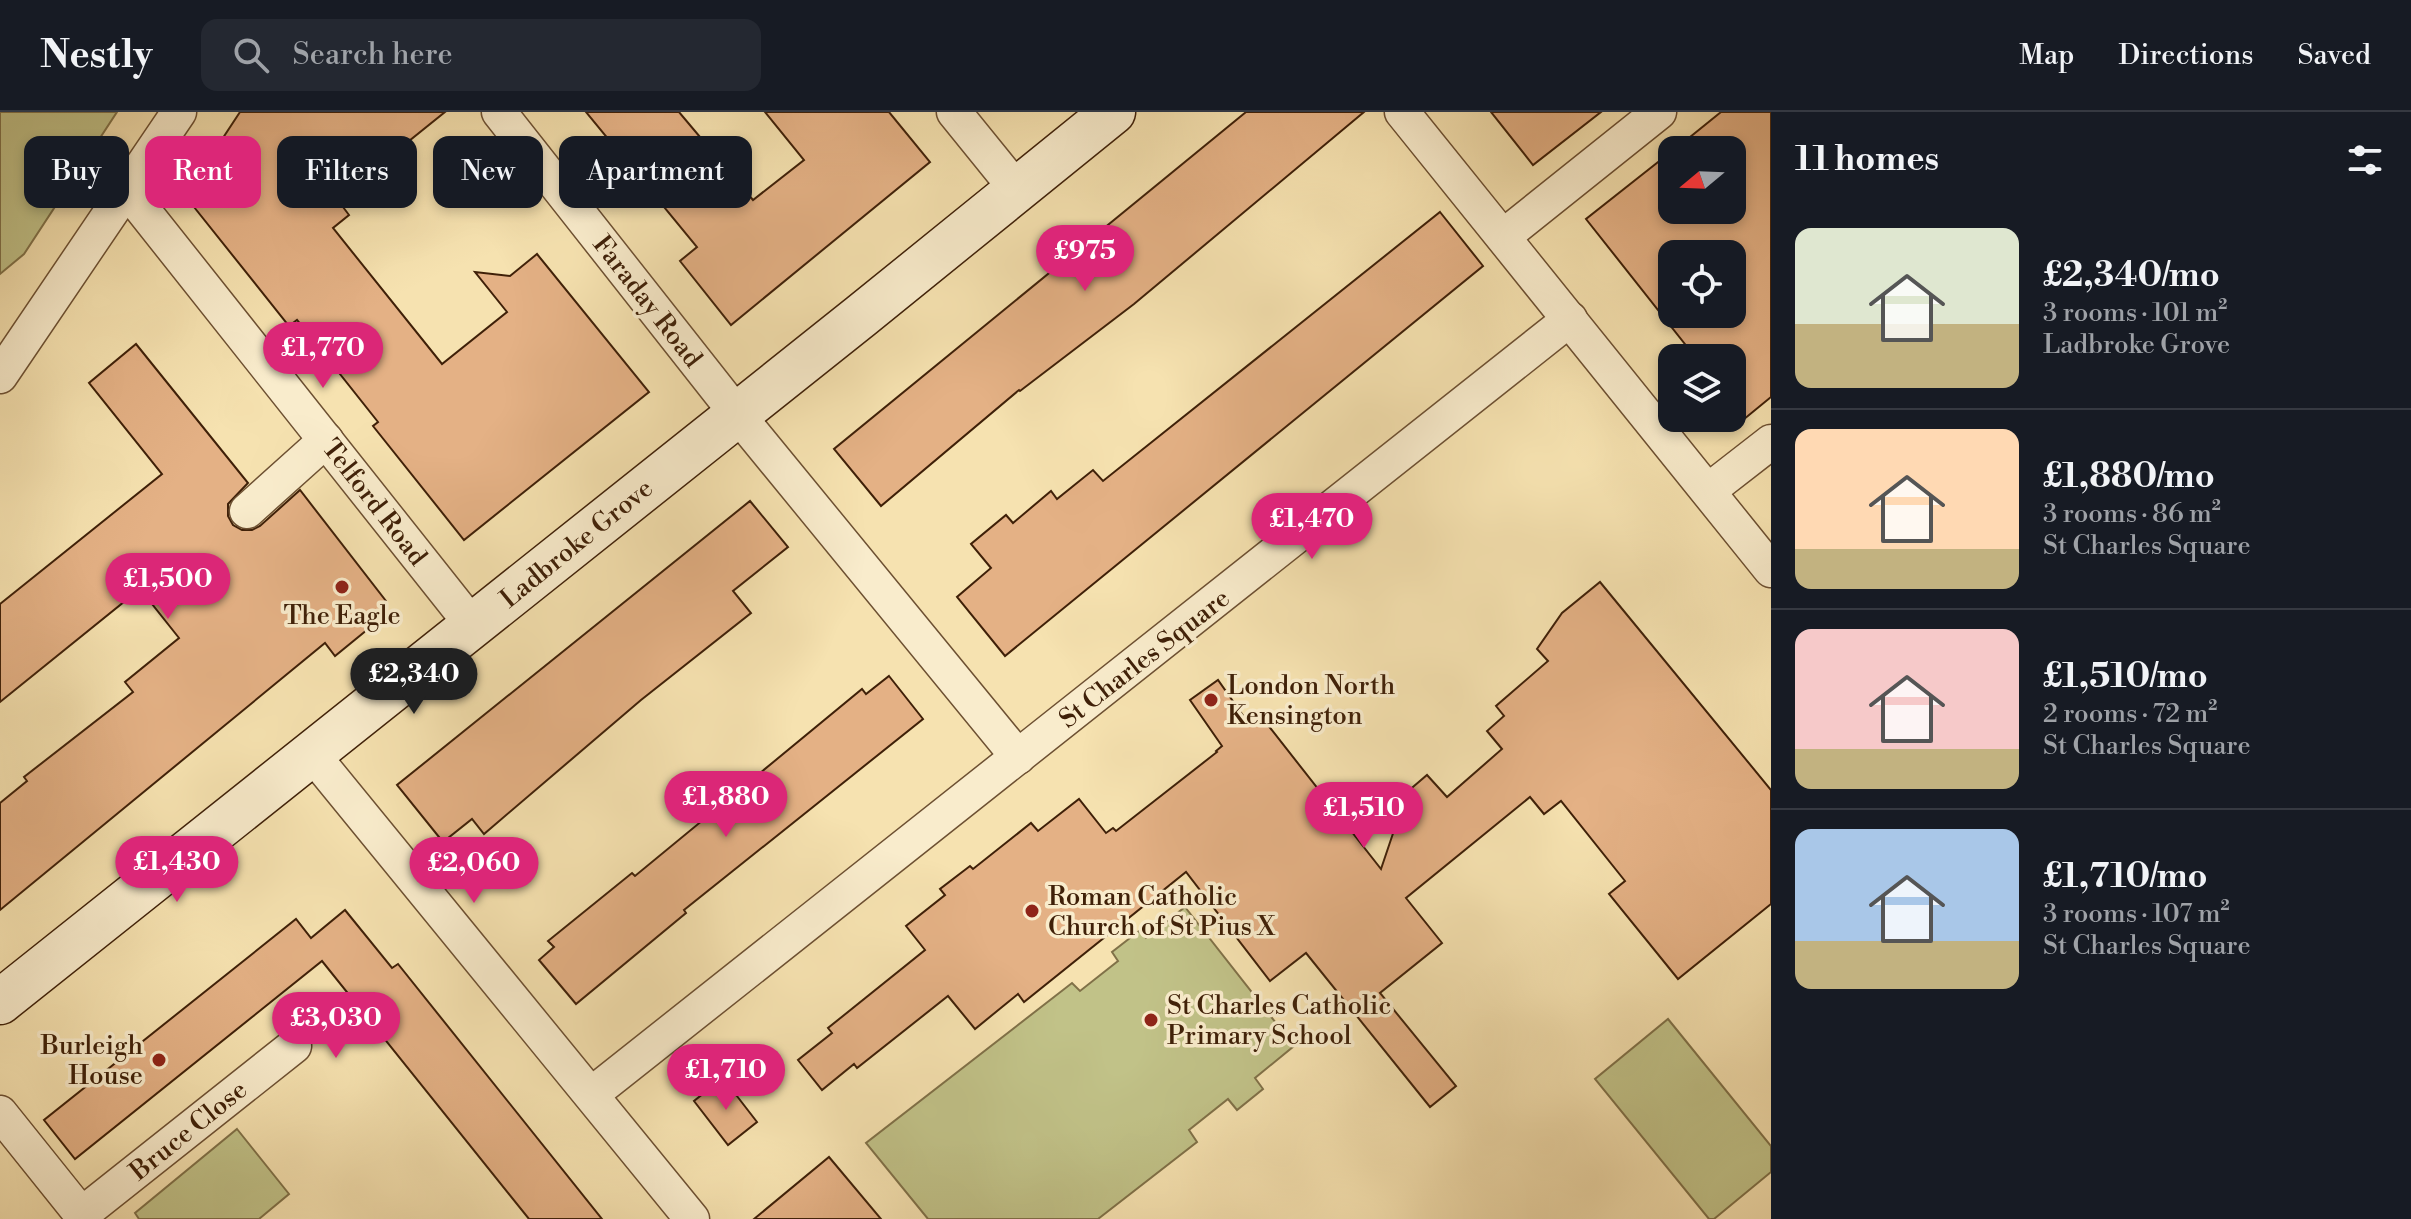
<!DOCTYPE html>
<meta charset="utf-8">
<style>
body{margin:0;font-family:"Libre Bodoni",serif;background:#242831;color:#f1f3f6;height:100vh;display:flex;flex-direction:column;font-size:30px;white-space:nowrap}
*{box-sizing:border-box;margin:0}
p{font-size:26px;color:#9ea1a6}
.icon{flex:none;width:44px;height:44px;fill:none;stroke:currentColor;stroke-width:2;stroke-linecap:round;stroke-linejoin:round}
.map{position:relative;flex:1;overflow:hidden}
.side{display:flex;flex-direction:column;background:#171b24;width:640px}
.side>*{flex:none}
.banner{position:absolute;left:24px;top:24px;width:760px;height:72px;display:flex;gap:16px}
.needle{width:52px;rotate:251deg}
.tools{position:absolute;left:1658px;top:24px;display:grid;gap:16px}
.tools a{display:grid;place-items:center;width:88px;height:88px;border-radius:16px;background:#171b24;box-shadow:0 4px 12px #0003;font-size:40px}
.price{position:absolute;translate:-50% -68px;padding:0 18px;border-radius:28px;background:#db2777;color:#fff;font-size:26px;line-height:52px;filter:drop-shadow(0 2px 4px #0008)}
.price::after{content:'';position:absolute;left:50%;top:48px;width:24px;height:18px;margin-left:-12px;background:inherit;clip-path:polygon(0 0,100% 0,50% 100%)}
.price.active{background:#222;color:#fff}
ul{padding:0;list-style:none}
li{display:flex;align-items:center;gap:24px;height:200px;padding:0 24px}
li+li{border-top:2px solid #363941}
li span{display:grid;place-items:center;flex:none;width:224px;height:160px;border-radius:16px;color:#555}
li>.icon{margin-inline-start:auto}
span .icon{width:96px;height:96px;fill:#fffc;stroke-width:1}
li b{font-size:34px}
h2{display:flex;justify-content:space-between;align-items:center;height:96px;padding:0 24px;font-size:34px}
.tag{padding:0 28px;border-radius:16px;background:#171b24;box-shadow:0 4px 12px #0003;font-size:28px;line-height:72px}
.tag.active{background:#db2777;color:#fff}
header{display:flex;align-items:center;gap:48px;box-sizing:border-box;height:112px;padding:0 40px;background:#171b24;border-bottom:2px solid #363941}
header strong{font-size:38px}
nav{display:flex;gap:44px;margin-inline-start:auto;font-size:28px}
.search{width:560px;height:72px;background:#242831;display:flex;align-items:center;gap:20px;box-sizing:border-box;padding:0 28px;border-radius:16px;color:#9ea1a6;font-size:30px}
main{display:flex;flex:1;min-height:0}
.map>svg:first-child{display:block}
</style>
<header>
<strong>Nestly</strong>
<div class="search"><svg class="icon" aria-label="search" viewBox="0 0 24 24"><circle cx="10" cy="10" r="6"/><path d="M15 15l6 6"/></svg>Search here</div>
<nav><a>Map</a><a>Directions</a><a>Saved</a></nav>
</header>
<main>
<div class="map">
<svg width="1771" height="1107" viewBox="0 0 1771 1107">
<rect width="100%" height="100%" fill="#f6e2b0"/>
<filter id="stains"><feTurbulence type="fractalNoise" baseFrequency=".0025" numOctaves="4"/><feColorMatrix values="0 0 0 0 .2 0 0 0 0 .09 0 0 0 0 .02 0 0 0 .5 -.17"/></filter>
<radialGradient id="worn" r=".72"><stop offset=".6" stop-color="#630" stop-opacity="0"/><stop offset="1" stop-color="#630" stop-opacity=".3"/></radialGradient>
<g fill="#c1c288" stroke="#807148" stroke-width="2">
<path d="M0 0H117L24 142 0 162Z"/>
<path d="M1185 795 1294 934 1255 966 1263 977 1237 998 1228 987 1189 1018 1197 1030 1098 1107H928L866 1031 1072 871 1080 879 1118 849 1112 840 1139 819 1146 826Z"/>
<path d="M1668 907 1771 1034V1060L1714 1107H1709L1595 967Z"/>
<path d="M237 1017 289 1082 259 1107H139L135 1101Z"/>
</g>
<g fill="#e4b185" stroke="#3f2008" stroke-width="2" fill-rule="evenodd">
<path d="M240 0H445L337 87 349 103 333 116 442 252 507 200 475 160 510 164 537 142 649 280 464 428 373 314 378 310 297 208 289 214 190 90V76Z"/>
<path d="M586 0H679L753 88 804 48 765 0H889L930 50 731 213 680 149 697 135Z"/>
<path d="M1246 0H1364L1134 192 1020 279 1019 278 881 394 834 337Z"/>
<path d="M1491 0H1601L1533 53Z"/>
<path d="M1721 0H1771V285L1732 317V246H1696L1586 107 1672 39V98H1732V38H1674ZM1672 142H1732V202H1672Z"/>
<path d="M1440 100 1483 154 1005 544 957 485 991 456 971 432 1006 403 1013 411 1051 379 1057 387 1093 358 1103 369Z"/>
<path d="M136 232 248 371 228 392V404L233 413 242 418H252L260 414 300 378 386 489 384 504 335 544 325 531 0 798V691L27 669 24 665 133 580 125 570 179 526 140 477 0 590V492L162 362 89 271Z"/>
<path d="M750 389 788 435 733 479 751 501 641 588 484 722 472 707 443 730 397 673Z"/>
<path d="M1600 470 1771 678V792L1678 867 1609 782 1625 769 1561 689 1544 702 1530 685 1406 786 1442 831 1380 881 1456 974 1430 995 1306 841 1270 869 1186 760 1024 890 1018 882 975 917 948 884 857 956 854 952 822 978 798 948 832 921 828 916 925 838 906 814 945 783 940 777 970 754 973 757 1031 711 1038 719 1079 687 1106 721 1113 716 1116 719 1217 640 1216 639 1222 634 1190 588 1218 568 1249 612 1260 603 1381 757 1407 680 1427 663 1447 685 1502 637 1487 619 1504 604 1496 594 1548 549 1537 537 1562 501Z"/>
<path d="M889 564 923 607 684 798 686 801 576 892 539 848 554 835 548 829 632 761 635 764 862 577 866 582Z"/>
<path d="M345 798 392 856 398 852 602 1107H529L322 849 75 1047 44 1008 296 807 311 826Z"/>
<path d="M723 966 757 1010 728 1033 694 989Z"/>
<path d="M829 1045 881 1107H754Z"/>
</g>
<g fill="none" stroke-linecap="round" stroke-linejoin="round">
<g stroke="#6d5032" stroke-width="37">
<g id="street">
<path d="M499 0 737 302 1018 645"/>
<path d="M954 0 1018 79"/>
<path d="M1402 0 1771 458"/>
<path d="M127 78 473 514"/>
<path d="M1504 124 1659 0"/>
<path d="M0 264 179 0"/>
<path d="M1708 379 1771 330"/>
<path d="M247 399 326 328"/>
<path d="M312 642 692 1107"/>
<path d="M592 982 1570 207"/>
<path d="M0 1001 85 1107"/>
<path d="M81 1103 294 934"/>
</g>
</g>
<g stroke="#3f2008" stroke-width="47">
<path id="secondary" d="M0 890 861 204 1113 0"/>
</g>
<use href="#street" stroke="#f9eccc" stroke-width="34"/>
<use href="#secondary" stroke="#f9eccc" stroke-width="44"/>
</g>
<g fill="#8f2418" stroke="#f9eccc" stroke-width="3">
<circle cx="342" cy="475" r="8"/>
<circle cx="1211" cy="588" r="8"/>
<circle cx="1032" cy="799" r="8"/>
<circle cx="1151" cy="908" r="8"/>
<circle cx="159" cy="948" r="8"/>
</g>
<g text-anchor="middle" stroke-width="7" stroke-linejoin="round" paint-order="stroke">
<g font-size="26" fill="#3f2008" stroke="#f9eccc">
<text transform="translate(648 189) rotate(52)" y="9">Faraday Road</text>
<text transform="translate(375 390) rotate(52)" y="9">Telford Road</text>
<text transform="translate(576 431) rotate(-39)" y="9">Ladbroke Grove</text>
<text transform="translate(1144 546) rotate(-38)" y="9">St Charles Square</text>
<text transform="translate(188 1018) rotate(-39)" y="9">Bruce Close</text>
</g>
<g font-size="26" fill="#3f2008" stroke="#f9eccc" text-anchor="start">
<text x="342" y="512" text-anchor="middle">The Eagle</text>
<text x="1227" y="582">London North<tspan x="1227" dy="30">Kensington</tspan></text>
<text x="1048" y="793">Roman Catholic<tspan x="1048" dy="30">Church of St Pius X</tspan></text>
<text x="1167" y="902">St Charles Catholic<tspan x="1167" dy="30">Primary School</tspan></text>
<text x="143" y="942" text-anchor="end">Burleigh<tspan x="143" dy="30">House</tspan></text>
</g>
</g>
<rect width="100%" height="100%" filter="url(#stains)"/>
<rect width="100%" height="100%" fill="url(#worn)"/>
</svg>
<div class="tools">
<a><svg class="needle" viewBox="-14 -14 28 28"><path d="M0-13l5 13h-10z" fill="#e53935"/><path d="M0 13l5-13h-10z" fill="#9ea1a6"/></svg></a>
<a><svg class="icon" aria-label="locate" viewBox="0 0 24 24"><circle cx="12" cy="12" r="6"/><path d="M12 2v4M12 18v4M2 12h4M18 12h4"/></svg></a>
<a><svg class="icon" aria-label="layers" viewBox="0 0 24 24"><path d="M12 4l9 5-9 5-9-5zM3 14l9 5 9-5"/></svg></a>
</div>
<b class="price" style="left:1085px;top:181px">£975</b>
<b class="price" style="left:323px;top:278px">£1,770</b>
<b class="price" style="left:1312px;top:449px">£1,470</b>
<b class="price" style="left:168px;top:509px">£1,500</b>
<b class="price active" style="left:414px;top:604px">£2,340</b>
<b class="price" style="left:726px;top:727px">£1,880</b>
<b class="price" style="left:1364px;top:738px">£1,510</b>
<b class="price" style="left:177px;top:792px">£1,430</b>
<b class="price" style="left:474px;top:793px">£2,060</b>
<b class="price" style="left:336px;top:948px">£3,030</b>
<b class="price" style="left:726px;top:1000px">£1,710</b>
<div class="banner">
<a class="tag">Buy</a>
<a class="tag active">Rent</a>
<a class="tag">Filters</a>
<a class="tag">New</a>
<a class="tag">Apartment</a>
</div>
</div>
<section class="side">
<h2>11 homes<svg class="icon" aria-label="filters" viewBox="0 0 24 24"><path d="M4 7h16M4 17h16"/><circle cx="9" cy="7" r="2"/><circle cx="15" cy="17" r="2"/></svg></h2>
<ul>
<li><span style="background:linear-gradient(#dfe7d0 60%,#c2b280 0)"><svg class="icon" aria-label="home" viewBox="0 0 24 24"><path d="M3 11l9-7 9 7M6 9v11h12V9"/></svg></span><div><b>£2,340/mo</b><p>3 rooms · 101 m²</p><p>Ladbroke Grove</p></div></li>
<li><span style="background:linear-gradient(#ffd9b3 75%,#c2b280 0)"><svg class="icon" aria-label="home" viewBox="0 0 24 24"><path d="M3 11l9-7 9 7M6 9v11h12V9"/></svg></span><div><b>£1,880/mo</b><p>3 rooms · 86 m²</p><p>St Charles Square</p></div></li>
<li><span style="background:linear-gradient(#f6c9c9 75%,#c2b280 0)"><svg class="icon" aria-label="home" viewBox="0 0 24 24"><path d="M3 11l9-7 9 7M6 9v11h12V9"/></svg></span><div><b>£1,510/mo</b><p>2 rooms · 72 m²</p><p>St Charles Square</p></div></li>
<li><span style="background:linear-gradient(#a9c7e8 70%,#c2b280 0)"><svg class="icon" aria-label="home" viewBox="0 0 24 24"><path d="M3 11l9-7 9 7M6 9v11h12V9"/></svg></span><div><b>£1,710/mo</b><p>3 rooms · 107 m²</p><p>St Charles Square</p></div></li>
</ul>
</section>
</main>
